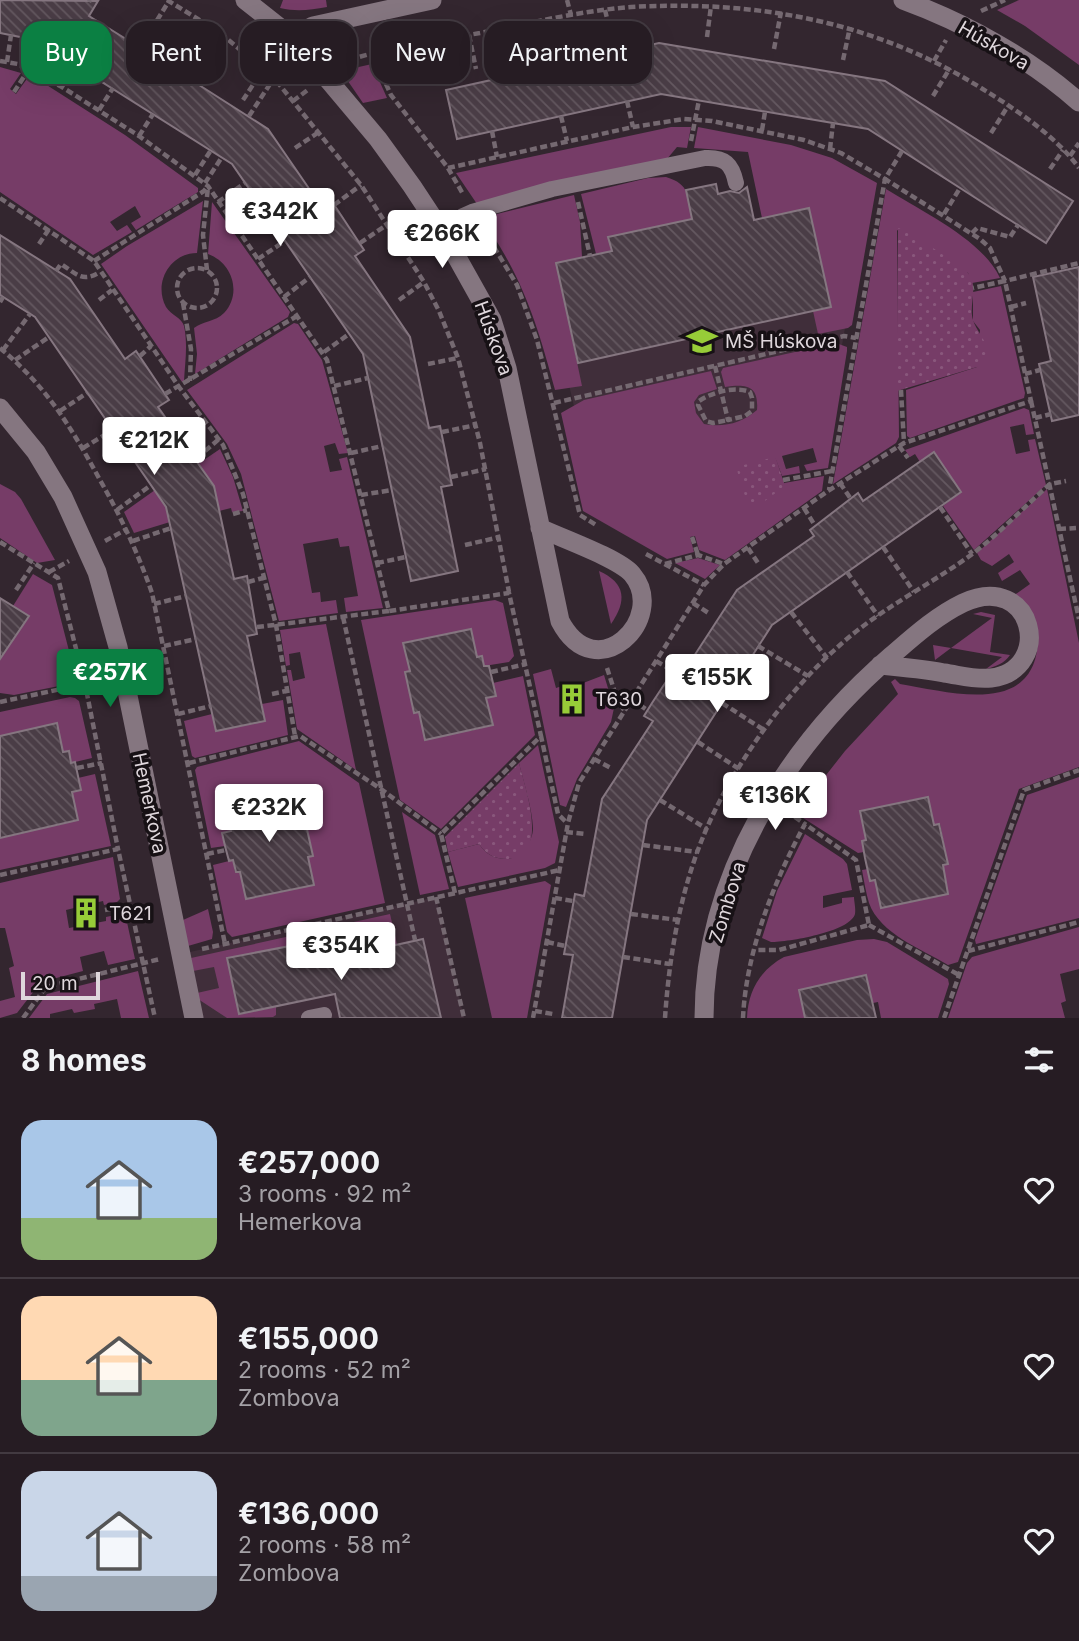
<!DOCTYPE html>
<meta charset="utf-8">
<style>
body{margin:0;font-family:Inter,sans-serif;background:#2e252b;color:#f1f3f6;height:100vh;display:flex;flex-direction:column;font-size:26px;white-space:nowrap}
*{box-sizing:border-box;margin:0}
p{font-size:23px;color:#a4a1a6}
.icon{flex:none;width:38px;height:38px;fill:none;stroke:currentColor;stroke-width:2;stroke-linecap:round;stroke-linejoin:round}
.map{position:relative;height:1018px;overflow:hidden}
.sheet{display:flex;flex-direction:column;background:#261c23;flex:1}
.sheet>*{flex:none}
.guide{position:absolute;left:21px;top:21px;width:700px;height:63px;display:flex;gap:14px}
.scale{position:absolute;left:21px;bottom:18px;width:79px;box-sizing:border-box;padding-left:7px;border:4px solid #dfd7dc;border-top:0;font-size:19px;line-height:24px;white-space:nowrap;color:#dfd7dc;-webkit-text-stroke:5px #171115;paint-order:stroke}
.price{position:absolute;translate:-50% -60px;padding:0 16px;border-radius:7px;background:#fff;color:#222;font-size:23px;line-height:46px;filter:drop-shadow(0 2px 4px #0008)}
.price::after{content:'';position:absolute;left:50%;top:42px;width:21px;height:16px;margin-left:-10px;background:inherit;clip-path:polygon(0 0,100% 0,50% 100%)}
.price.on{background:#0b8043;color:#fff}
ul{padding:0;list-style:none}
li{display:flex;align-items:center;gap:21px;height:175px;padding:0 21px}
li+li{border-top:2px solid #423a41}
li span{display:grid;place-items:center;flex:none;width:196px;height:140px;border-radius:21px;color:#555}
li>.icon{margin-inline-start:auto}
span .icon{width:84px;height:84px;fill:#fffc;stroke-width:1}
li b{font-size:30px}
h2{display:flex;justify-content:space-between;align-items:center;height:84px;padding:0 21px;font-size:30px}
.chip{padding:0 24px;border-radius:21px;background:#261c23;box-shadow:0 7px 28px #0002,0 0 0 2px #423a41;font-size:24px;line-height:63px}
.chip.on{background:#0b8043;color:#fff}
.map>svg:first-child{display:block}
</style>
<div class="map">
<svg width="1079" height="1018" viewBox="0 0 1079 1018">
<defs>
<pattern id="park-dots" width="8" height="8" patternUnits="userSpaceOnUse" patternTransform="scale(1.75)"><rect width="8" height="8" fill="#763c67"/><path d="M2 2h.1M6 6h.1" fill="none" stroke="#89577c" stroke-width="1.8" stroke-linecap="round"/></pattern>
<pattern id="building-back-hatch" width="6" height="6" patternUnits="userSpaceOnUse" patternTransform="scale(1.75)"><rect width="6" height="6" fill="#4a3d46"/><path d="M-1 5l2 2M0 0l6 6M5-1l2 2" fill="none" stroke="#645860"/></pattern>
</defs>
<rect width="100%" height="100%" fill="#33262f"/>
<g fill="#402e3a">
<path d="M809 208 845 328 828 425 590 477 570 389 556 263Z"/>
<path d="M436 897 464 1018H194L181 954Z"/>
</g>
<g fill="#763c67">
<path d="M283 0H326L327 7C310 10 297 12 280 8Z"/>
<path d="M1019 0H1079V65L1025 26 997 10Z"/>
<path d="M372 64 387 98 363 103 341 71Z"/>
<path d="M0 67 21 73 10 89 16 94 29 76 42 82 125 135 198 188V192L136 230 131 223 141 217 135 206 110 222 117 231 127 225 132 232 93 255 0 192Z"/>
<path d="M671 127H691L687 148 677 147 667 159 477 204 456 173Z"/>
<path d="M698 127 791 145 832 158 877 183 852 325 848 328 818 334 813 311 831 307 809 208 762 218 748 152 694 148Z"/>
<path d="M666 177C690 184 688 197 693 219L609 237 612 251 596 254 581 194 648 178Z"/>
<path d="M886 189C921 211 983 240 1000 278L972 283 968 273 897 230 899 437 896 443 833 484Z"/>
<path d="M574 195 580 222 582 257 556 263 564 301 592 296 597 318 569 324 582 386 555 390C537 323 522 275 481 218Z"/>
<path d="M203 201 197 253C170 253 153 283 166 307 171 315 182 318 184 326 188 344 185 363 184 381L182 382 101 264 127 246Z"/>
<path d="M212 202 290 312 288 317 195 374 197 354 194 328C203 321 215 322 224 313 242 294 233 263 208 254Z"/>
<path d="M1001 286 1025 393 1024 398 910 438 907 436 906 390 977 367 980 330 973 321V292Z"/>
<path d="M294 323 298 324 322 360 348 453 339 454 335 443 324 446 330 472 342 470 339 459 347 457 383 608 346 612 344 598 358 596 349 546 340 547 338 538 303 544 312 593 320 592 321 602 336 600 338 613 279 621 241 474 227 444 187 390Z"/>
<path d="M836 343 847 347V351L828 468 807 471 804 465 817 462 813 448 782 456 786 469 799 466 800 473 782 476 775 457 785 486 784 483 824 476 822 491 725 560 699 550 695 536 690 537 694 552 667 559 583 511 561 413 584 400 711 371 717 389 699 395 694 402 696 413 704 424C723 428 742 423 757 410 759 385 746 384 725 387L721 372 723 368Z"/>
<path d="M1024 408 1029 410 1034 434 1026 435 1024 424 1010 427 1016 454 1030 451 1028 440 1035 439 1046 485 974 550 943 506 961 492 934 453 920 462 915 454 910 457 905 450Z"/>
<path d="M220 449 233 477 243 511 232 512 231 508 219 511 198 464Z"/>
<path d="M0 484 15 492 21 499 55 560 37 563 0 538Z"/>
<path d="M1047 489 1079 643V767L1019 789 958 962 948 965C922 949 880 934 869 903 866 893 864 881 862 870L868 869 875 880 881 908 948 894 943 865 948 864 940 824 934 825 928 797 905 801 866 840 862 841 864 852 858 853 800 816 823 779 845 751 898 694 891 682 895 679 900 684C950 692 1036 718 1038 639 1038 618 1031 607 1013 596L1030 584 1020 570 1002 581 998 573 1014 562 1009 554 992 566 981 560 977 553Z"/>
<path d="M155 490 166 507 170 522 134 533 124 512Z"/>
<path d="M698 558 720 565 705 579 675 563Z"/>
<path d="M599 571C626 583 627 601 611 624Z"/>
<path d="M33 574 52 585 75 674 74 680 69 684 14 695 0 693V657L28 616 13 606Z"/>
<path d="M495 600 503 603 514 656 509 662 484 666 482 656 477 657 471 629 404 644 410 671 405 673 414 712H419L425 740 447 735 468 726 470 731 492 725 486 698 496 696 493 683 523 676 535 735 441 829 400 800 361 620Z"/>
<path d="M981 612 995 615 990 652 1010 655C1005 663 995 667 986 669L1002 657 951 648 935 660 933 645 951 648 992 618 973 614Z"/>
<path d="M326 624 356 770 297 729 287 670H291L293 681 305 678 300 652 289 654 290 665 286 666 280 630Z"/>
<path d="M551 669 556 688 565 685 566 687 560 689 565 714 583 710 578 685 604 675 614 708 611 722 577 779 566 807 560 805 533 674Z"/>
<path d="M70 697 75 698 79 701 92 758 71 763 69 751 63 752 57 723 34 728 13 737 12 733 0 736V712Z"/>
<path d="M283 700 288 735 195 758 192 756 184 721 212 714 265 721 262 704Z"/>
<path d="M299 741 359 783 385 903 232 937 227 932 213 865 233 860 235 872H240L247 899 267 895 266 891 290 886 291 890 314 885 308 857 304 816 299 817 293 788 226 803 231 831 225 846 211 848 195 770 197 767Z"/>
<path d="M538 745 559 842 555 863 545 868 458 887 448 852 479 844C486 854 494 859 507 859 521 858 533 842 533 828 532 807 524 784 519 763Z"/>
<path d="M95 774 111 846 0 870V808L55 826 77 820 72 792 81 790 78 778Z"/>
<path d="M1079 777V918L976 944 975 940 1027 795Z"/>
<path d="M402 812 435 835 449 889 420 895Z"/>
<path d="M805 834 843 859 847 864 852 890 823 896V908L842 903V898L854 897C854 901 856 909 855 914 850 932 788 942 771 942L762 938 777 891Z"/>
<path d="M113 857 120 899 117 902 104 905 103 901 66 910 69 928 106 921V917L125 913 135 959 108 965 104 951 80 957 83 971 41 982 17 1013 0 1018V1001L15 997 9 968 14 966 5 928H0V883Z"/>
<path d="M545 881 551 885 527 1018H492L465 898Z"/>
<path d="M208 909 213 932 212 939 188 946 183 920Z"/>
<path d="M390 914 397 944 295 967 290 946 227 958 239 1014 276 1007V1015L273 1017 227 1018 198 999 197 993 219 988 214 967 193 971 191 958Z"/>
<path d="M1079 927V969L1060 974 1066 1001 1061 1003 1065 1018H948L967 963 972 957Z"/>
<path d="M874 939 887 942 948 979 949 984 938 1018H881L878 1002 873 1003 866 976 799 990 805 1018H747C748 991 760 970 784 957L857 940Z"/>
<path d="M138 971 149 1018H121L117 999 94 1004 95 1009 74 1013 72 1009 50 1014V1018H29L47 994Z"/>
</g>
<g fill="url(#park-dots)">
<path d="M898 228C909 232 959 264 967 272 980 286 968 305 973 320 977 335 1001 353 977 367L897 391Z"/>
<path d="M775 457 785 486 750 512 736 467Z"/>
<path d="M519 763C525 788 551 857 507 859 494 859 486 854 479 844L448 852 445 837Z"/>
</g>
<g fill="url(#building-back-hatch)" stroke="#857680" stroke-width="2">
<path d="M0 0 98 1 89 16 134 44 141 35 191 67 185 76 268 129 321 206 331 200 364 250 355 256 410 337 429 428 440 426 452 485 441 487 458 571 411 581 363 354 232 164 35 40 0 33Z"/>
<path d="M659 43 885 81 1073 201 1046 243 868 129 661 94 457 139 446 90Z"/>
<path d="M716 184 718 194 730 191 739 193 747 187 754 220 809 208 831 307 578 363 556 263 612 251 608 237 692 219 686 190Z"/>
<path d="M0 235 70 279 125 359 136 351 169 400 158 407 214 486 234 579 247 576 257 634 247 636 265 721 216 731 166 507 35 317 0 295Z"/>
<path d="M1079 267V415L1052 421 1039 364 1051 361 1033 277Z"/>
<path d="M934 452 961 492 772 625 647 820 612 1018H562L573 955 564 954 575 894 584 896 602 799 653 721 644 716 652 703 677 665 685 670 737 590 814 536 810 530 858 493 863 501Z"/>
<path d="M0 598 29 616 0 659Z"/>
<path d="M471 629 477 657 482 656 484 666H489L493 683 496 696 486 698 493 725 425 740 419 712 414 713 405 672 410 671 403 643Z"/>
<path d="M57 723 63 752 69 751 71 763 75 762 81 790 72 792 78 820 0 838V736Z"/>
<path d="M293 787 299 817 304 816 313 856 308 857 314 885 246 899 240 872H236L233 860 229 861 225 846 222 833 231 831 225 803Z"/>
<path d="M928 797 934 825 939 824 948 864 943 865 948 894 881 908 875 880 870 881 865 858 862 841 866 840 860 811Z"/>
<path d="M423 939 441 1018H340L335 994 239 1014 227 958 290 946 295 967Z"/>
<path d="M866 975 876 1018H805L799 990Z"/>
</g>
<g fill="none" stroke-linecap="round" stroke-linejoin="round">
<g stroke="#756971" stroke-width="4.5" stroke-dasharray="7 3.5" stroke-linecap="butt">
<path d="M167 0 219 32 274 78 361 185 424 282 439 311 458 358 480 443 509 592"/>
<path d="M567 0 571 15"/>
<path d="M89 2 90 0"/>
<path d="M605 10 612 39"/>
<path d="M981 11 1005 0"/>
<path d="M538 21 545 54"/>
<path d="M469 35 476 69"/>
<path d="M707 37 711 6"/>
<path d="M146 38 169 1"/>
<path d="M345 41 350 60"/>
<path d="M774 49 781 12"/>
<path d="M373 55 391 95 448 168 463 194"/>
<path d="M843 60 850 27"/>
<path d="M0 61 18 64 62 87 139 136 208 186 327 360 389 611 509 593 541 736"/>
<path d="M934 61 946 40"/>
<path d="M7 62 11 35"/>
<path d="M186 63 210 25"/>
<path d="M340 63C383 48 435 41 480 33 530 23 580 11 631 7 757 0 874 21 981 88 1015 109 1055 135 1079 168"/>
<path d="M41 75 56 53"/>
<path d="M14 92 29 69"/>
<path d="M933 96 950 68"/>
<path d="M243 100 264 68"/>
<path d="M293 101 309 89"/>
<path d="M627 101 633 127"/>
<path d="M99 110 113 88"/>
<path d="M249 116 274 78"/>
<path d="M561 116 567 141"/>
<path d="M762 130 765 112"/>
<path d="M492 131 497 157"/>
<path d="M991 133 1008 106"/>
<path d="M139 136 153 114"/>
<path d="M691 141 699 100"/>
<path d="M295 148 319 132"/>
<path d="M830 149 833 123"/>
<path d="M902 151 885 179 980 239 990 248 1005 281 1079 263"/>
<path d="M1070 156 1079 143"/>
<path d="M448 168 633 127 684 119 712 121 804 140 841 153 885 179 829 490"/>
<path d="M1050 169 1063 150"/>
<path d="M195 175 211 150"/>
<path d="M205 183 222 157"/>
<path d="M0 198 94 261 179 387 223 445 243 494 276 625 295 736"/>
<path d="M218 202 245 183"/>
<path d="M578 202 590 256"/>
<path d="M334 205 361 185"/>
<path d="M944 214 960 188"/>
<path d="M483 229 517 285 537 340 580 515 596 525"/>
<path d="M972 233 977 228 1010 237 1018 225"/>
<path d="M360 243 388 224"/>
<path d="M39 244 49 229"/>
<path d="M406 254 423 243"/>
<path d="M258 259 285 241"/>
<path d="M94 261 204 191 208 186"/>
<circle cx="197" cy="288" r="20"/>
<path d="M207 270 203 235 208 187"/>
<path d="M56 271 61 264C77 274 82 283 100 272"/>
<path d="M284 297 310 277"/>
<path d="M99 300 112 290"/>
<path d="M399 300 424 282"/>
<path d="M0 302 3 297"/>
<path d="M183 303 191 349 190 381"/>
<path d="M1011 307 1026 303"/>
<path d="M0 348C47 387 71 427 100 480 121 517 138 553 152 593L225 944"/>
<path d="M3 350 30 314"/>
<path d="M324 352 349 334"/>
<path d="M140 356 151 346"/>
<path d="M15 360 49 337"/>
<path d="M428 364 458 358"/>
<path d="M715 366 728 420 745 416 752 411V398L750 392C736 386 712 392 699 401L698 405 706 421 713 423 728 420"/>
<path d="M1025 374 1040 370"/>
<path d="M334 386 368 378"/>
<path d="M901 390 904 443"/>
<path d="M165 394 297 316"/>
<path d="M1031 401 1079 619"/>
<path d="M554 403 844 336 856 338"/>
<path d="M60 411 87 393"/>
<path d="M1035 418 1051 414"/>
<path d="M442 432 476 425"/>
<path d="M899 446 908 458"/>
<path d="M83 448 113 430"/>
<path d="M205 451 219 439"/>
<path d="M351 453 382 446"/>
<path d="M451 477 486 469"/>
<path d="M783 480 832 471"/>
<path d="M840 483 851 499"/>
<path d="M361 495 392 490"/>
<path d="M940 507 972 554"/>
<path d="M804 508 814 524"/>
<path d="M117 510 151 485"/>
<path d="M233 514 247 510"/>
<path d="M1059 529 1076 528"/>
<path d="M692 537 698 555"/>
<path d="M105 541 127 529"/>
<path d="M133 541 171 528"/>
<path d="M0 542 58 578 85 684"/>
<path d="M465 545 500 537"/>
<path d="M883 547 914 592"/>
<path d="M748 548 758 563"/>
<path d="M646 554 704 585"/>
<path d="M377 563 406 557"/>
<path d="M665 564 698 555 724 564"/>
<path d="M49 572 69 561"/>
<path d="M847 572 878 616"/>
<path d="M248 582 263 578"/>
<path d="M16 590 34 563"/>
<path d="M693 603 710 614"/>
<path d="M154 604 186 596"/>
<path d="M791 612 827 658"/>
<path d="M343 617 415 940"/>
<path d="M257 627 389 611"/>
<path d="M164 646 196 639"/>
<path d="M758 646 808 676"/>
<path d="M656 661 673 671"/>
<path d="M607 668 618 702 624 710"/>
<path d="M491 672 526 664"/>
<path d="M272 694 286 691"/>
<path d="M631 699 647 710"/>
<path d="M0 702 85 684 118 849"/>
<path d="M722 703 764 730"/>
<path d="M178 714 211 706"/>
<path d="M698 742 739 769"/>
<path d="M594 759 611 768"/>
<path d="M189 763 300 736 381 789 441 834"/>
<path d="M77 768 102 763"/>
<path d="M734 778 752 789"/>
<path d="M660 800 707 829"/>
<path d="M786 811 805 824"/>
<path d="M566 832 585 834"/>
<path d="M643 845 697 852"/>
<path d="M207 854 226 850"/>
<path d="M0 875 118 849 155 1018"/>
<path d="M455 893 441 834 541 736 558 814 567 823"/>
<path d="M436 897 464 1018"/>
<path d="M555 898 573 901"/>
<path d="M105 910 130 905"/>
<path d="M631 914 678 920"/>
<path d="M869 925 959 975"/>
<path d="M547 942 565 946"/>
<path d="M202 949 560 870"/>
<path d="M968 951 1079 922"/>
<path d="M623 957 670 964"/>
<path d="M535 1011 553 1014"/>
<path d="M23 1018 46 987 160 959"/>
<path d="M533 1018 568 823 579 783 704 585 724 564 828 491 904 443 1031 401 1005 281 973 288"/>
<path d="M665 1018C669 959 679 898 701 842 729 771 783 695 840 645 880 609 928 586 971 555 999 534 1024 507 1050 484L1066 481"/>
<path d="M743 1018C746 952 774 881 805 824L856 860 869 925 779 950H755"/>
<path d="M944 1018 1024 790 1079 770"/>
</g>
<g stroke="#857680" stroke-width="16">
<path d="M442 231 463 216 472 212 552 189 705 158C725 157 732 164 736 183"/>
<path d="M309 1018 324 1015"/>
</g>
<g stroke="#857680" stroke-width="19">
<path d="M245 0 293 38 313 26 432 0"/>
<path d="M903 0C966 23 1029 58 1079 102"/>
<path d="M293 38 378 139 412 186 445 236 492 320 507 368 560 621C596 690 669 618 632 574 618 558 561 538 540 528"/>
<path d="M0 408 36 452 63 497 97 572 118 647 194 1018"/>
<path d="M704 1018C704 877 787 746 891 656 913 637 936 616 963 603 1034 570 1055 670 991 678 975 680 959 675 944 673 923 669 902 667 880 665"/>
</g>
</g>
<defs>
<g id="school-bare" transform="scale(2.415)"><path d="M0-5L7-2L0 1L-7-2ZM-4 1L0 2.5L4 1V4Q0 6-4 4Z" fill="#97cc38" stroke="#171115" stroke-width="2.5" paint-order="stroke"/></g>
<g id="building-bare" transform="scale(2.415)"><path d="M-4-6H4V6H1V3H-1V6H-4ZM-2.5-4.3h1.7v1.8h-1.7ZM.8-4.3h1.7v1.8H.8ZM-2.5-1h1.7V.8h-1.7ZM.8-1h1.7V.8H.8Z" fill="#97cc38" stroke="#171115" stroke-width="2.5" paint-order="stroke"/></g>
</defs>
<g fill-rule="evenodd">
<use href="#school-bare" x="702" y="341"/>
<use href="#building-bare" x="572" y="699"/>
<use href="#building-bare" x="86" y="913"/>
</g>
<g text-anchor="middle" stroke-width="7" stroke-linejoin="round" paint-order="stroke">
<g font-size="19" fill="#dfd7dc" stroke="#171115">
<text transform="translate(994 45) rotate(30)" y="7">Húskova</text>
<text transform="translate(494 338) rotate(70)" y="7">Húskova</text>
<text transform="translate(150 803) rotate(78)" y="7">Hemerkova</text>
<text transform="translate(727 902) rotate(-73)" y="7">Zombova</text>
</g>
<g font-size="19" fill="#dfd7dc" stroke="#171115" text-anchor="start">
<text x="725" y="348">MŠ Húskova</text>
<text x="595" y="706">T630</text>
<text x="109" y="920">T621</text>
</g>
</g>
</svg>
<div class="scale">20 m</div>
<b class="price" style="left:280px;top:248px">€342K</b>
<b class="price" style="left:442px;top:270px">€266K</b>
<b class="price" style="left:154px;top:477px">€212K</b>
<b class="price on" style="left:110px;top:709px">€257K</b>
<b class="price" style="left:717px;top:714px">€155K</b>
<b class="price" style="left:775px;top:832px">€136K</b>
<b class="price" style="left:269px;top:844px">€232K</b>
<b class="price" style="left:341px;top:982px">€354K</b>
<div class="guide">
<a class="chip on">Buy</a>
<a class="chip">Rent</a>
<a class="chip">Filters</a>
<a class="chip">New</a>
<a class="chip">Apartment</a>
</div>
</div>
<section class="sheet">
<h2>8 homes<svg class="icon" aria-label="filters" viewBox="0 0 24 24"><path d="M4 7h16M4 17h16"/><circle cx="9" cy="7" r="2"/><circle cx="15" cy="17" r="2"/></svg></h2>
<ul>
<li><span style="background:linear-gradient(#a9c7e8 70%,#8fb573 0)"><svg class="icon" aria-label="home" viewBox="0 0 24 24"><path d="M3 11l9-7 9 7M6 9v11h12V9"/></svg></span><div><b>€257,000</b><p>3 rooms · 92 m²</p><p>Hemerkova</p></div><svg class="icon" aria-label="heart" viewBox="0 0 24 24"><path d="M12 20l-8-8c-3-5 5-10 8-4 3-6 11-1 8 4z"/></svg></li>
<li><span style="background:linear-gradient(#ffd9b3 60%,#7fa58c 0)"><svg class="icon" aria-label="home" viewBox="0 0 24 24"><path d="M3 11l9-7 9 7M6 9v11h12V9"/></svg></span><div><b>€155,000</b><p>2 rooms · 52 m²</p><p>Zombova</p></div><svg class="icon" aria-label="heart" viewBox="0 0 24 24"><path d="M12 20l-8-8c-3-5 5-10 8-4 3-6 11-1 8 4z"/></svg></li>
<li><span style="background:linear-gradient(#c9d6e8 75%,#9aa5b1 0)"><svg class="icon" aria-label="home" viewBox="0 0 24 24"><path d="M3 11l9-7 9 7M6 9v11h12V9"/></svg></span><div><b>€136,000</b><p>2 rooms · 58 m²</p><p>Zombova</p></div><svg class="icon" aria-label="heart" viewBox="0 0 24 24"><path d="M12 20l-8-8c-3-5 5-10 8-4 3-6 11-1 8 4z"/></svg></li>
</ul>
</section>
